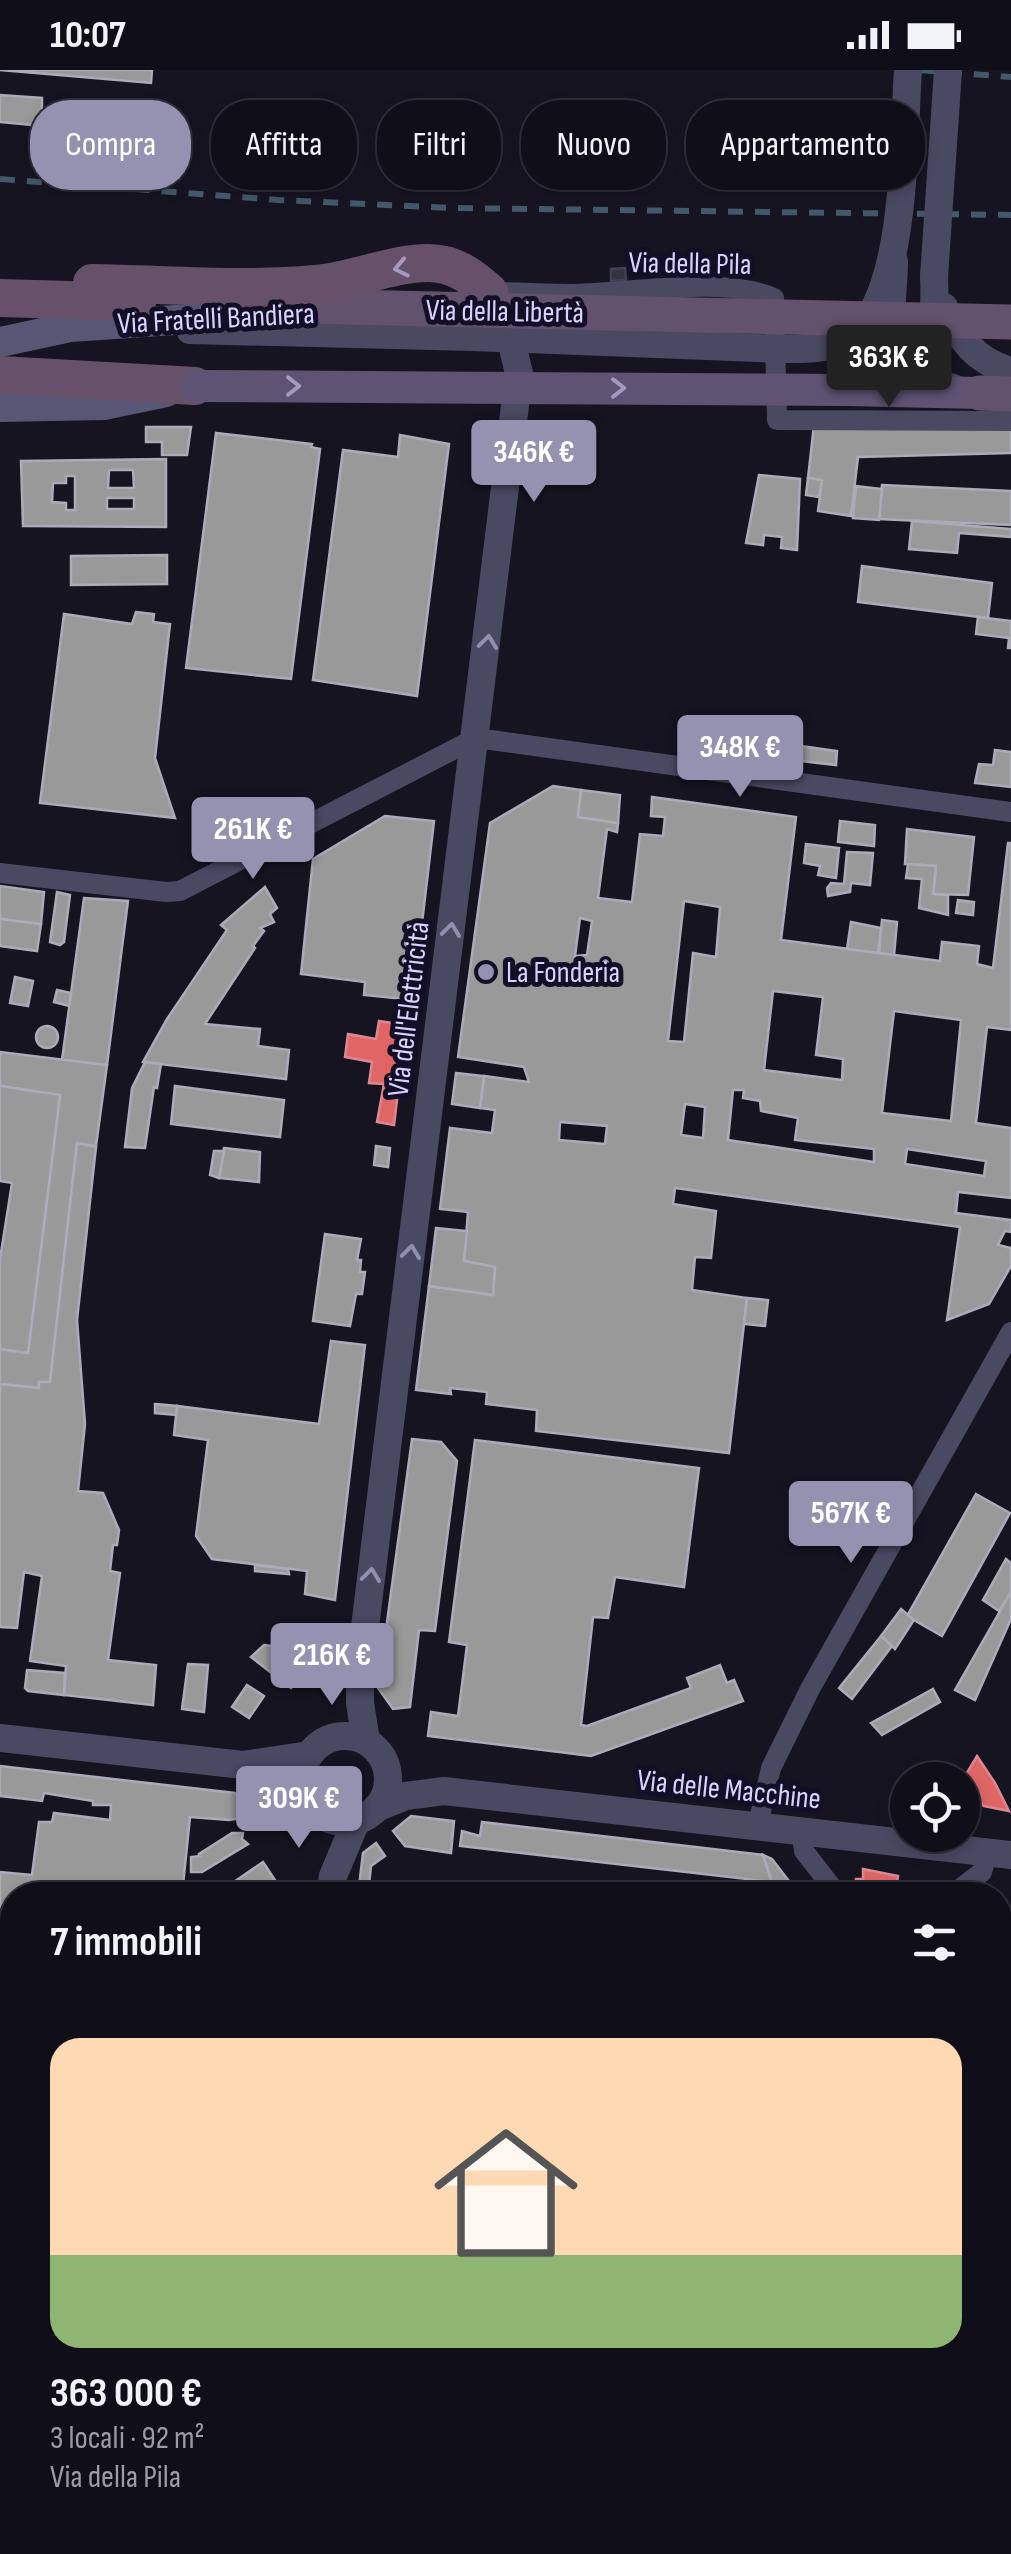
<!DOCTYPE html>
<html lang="it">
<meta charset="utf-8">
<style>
body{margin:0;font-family:"Sofia Sans Condensed",sans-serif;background:#1e1d26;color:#f1f3f6;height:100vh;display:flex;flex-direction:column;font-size:38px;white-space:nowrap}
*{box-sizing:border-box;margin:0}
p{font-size:32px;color:#9c9ca2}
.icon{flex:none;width:55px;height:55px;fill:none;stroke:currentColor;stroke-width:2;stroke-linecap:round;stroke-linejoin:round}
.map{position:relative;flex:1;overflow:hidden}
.panel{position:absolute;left:0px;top:1812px;width:1012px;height:672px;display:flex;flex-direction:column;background:#100f19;border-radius:40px 40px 0 0;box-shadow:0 5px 15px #0003,0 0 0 2px #302f38}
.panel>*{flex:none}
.hud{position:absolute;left:30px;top:30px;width:952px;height:90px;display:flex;gap:20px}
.controls{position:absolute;left:890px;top:1692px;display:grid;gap:20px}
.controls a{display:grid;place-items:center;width:90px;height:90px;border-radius:50%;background:#100f19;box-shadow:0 5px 15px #0003,0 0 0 2px #302f38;font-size:50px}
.price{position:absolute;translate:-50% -85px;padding:0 22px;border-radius:10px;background:#9591b1;color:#fff;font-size:32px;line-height:65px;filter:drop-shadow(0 2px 5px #0008)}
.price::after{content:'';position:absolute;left:50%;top:60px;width:30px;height:22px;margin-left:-15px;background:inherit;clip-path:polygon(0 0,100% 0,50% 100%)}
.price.on{background:#222;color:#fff}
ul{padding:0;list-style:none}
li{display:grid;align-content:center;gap:20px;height:530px;padding:0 50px}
li span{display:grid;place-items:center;height:310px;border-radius:30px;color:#555}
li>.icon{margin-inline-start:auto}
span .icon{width:180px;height:180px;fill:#fffc;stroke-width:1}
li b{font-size:42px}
h2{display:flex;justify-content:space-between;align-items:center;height:120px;padding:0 50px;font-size:42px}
.pill{padding:0 35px;border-radius:40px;background:#100f19;box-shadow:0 5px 15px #0003,0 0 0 2px #302f38;font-size:35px;line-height:90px}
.pill.on{background:#9591b1;color:#fff}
.status{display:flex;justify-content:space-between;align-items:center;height:70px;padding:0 50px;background:#100f19;direction:ltr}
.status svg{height:28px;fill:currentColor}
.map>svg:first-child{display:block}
</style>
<div class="status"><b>10:07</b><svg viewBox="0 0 49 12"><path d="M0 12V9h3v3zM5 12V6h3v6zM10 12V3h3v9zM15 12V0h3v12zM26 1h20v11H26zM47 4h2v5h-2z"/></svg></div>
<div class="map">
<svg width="1011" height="2484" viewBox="0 0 1011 2484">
<rect width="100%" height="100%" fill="#161421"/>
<path fill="#0d2144" d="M1011 1865V2484H946L936 2473 1000 2472V1874Z"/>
<g fill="#e06666" stroke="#de8794" stroke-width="2.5">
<path d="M379 951 406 955 394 1055 377 1052 384 1014 369 1013 372 992 345 987 348 964 376 969Z"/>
<path d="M977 1686 995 1713 1009 1741 984 1736 965 1725 962 1730V1711Z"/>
<path d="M863 1799 898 1806 895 1825H854L856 1809H863Z"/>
<path d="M0 2033 12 2035V2044L0 2075Z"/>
</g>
<g fill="#999" stroke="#acabb8" stroke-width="2.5" fill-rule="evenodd">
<path d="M0 0H152L151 13Z"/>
<path d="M0 25 42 28V56L0 52Z"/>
<path d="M814 355 1011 356V383L858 387 851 446 818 441 822 410 808 408Z"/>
<path d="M146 357H191L187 385H162V372H146Z"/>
<path d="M216 363 312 374 311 377 320 379 291 609 186 598Z"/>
<path d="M400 365 449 374 417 626 313 610 343 380 398 387Z"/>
<path d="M166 389V457L23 456 21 391ZM109 400H133L134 418H108ZM66 406H75V440H66V433L52 432 53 413H66ZM107 428H134V439H107Z"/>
<path d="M759 405 800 409 797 480 781 478 782 467 764 465 763 475 746 473Z"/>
<path d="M808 408 822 410 819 427 806 425Z"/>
<path d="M882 415 1011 421V455L879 449Z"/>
<path d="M856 416 882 419 879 450 853 448Z"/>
<path d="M912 451 1011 459V467L959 463 957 483 909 479Z"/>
<path d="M167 485V514L71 515V486Z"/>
<path d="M862 496 992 513 988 548 858 532Z"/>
<path d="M136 542 154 544 153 552 170 554 155 688 175 748 40 733 64 544 132 554Z"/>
<path d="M978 547 1011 551V578H1008L1009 568 976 564Z"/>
<path d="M801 676 837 681 836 695 800 691Z"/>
<path d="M995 680 1011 682V717L975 713 979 694 993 695Z"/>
<path d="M553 716 581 720 578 747 618 753 617 762 607 759 598 828 632 832 640 764 663 766 665 747 651 746 652 727 796 747 781 870 940 891 942 872 979 876 977 894 993 898 1008 773H1011V960L987 957 976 1053 1011 1058V1128L958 1122 956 1143 1011 1150V1162L1005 1161 998 1175 1011 1178V1196L989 1234 947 1250 960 1157 675 1118 673 1134 716 1141 711 1188 695 1187 692 1220 747 1228 729 1383 536 1361 537 1340 486 1334 487 1322 450 1318 451 1324 416 1320 429 1216 493 1225 495 1197 464 1191 468 1142 440 1139 450 1058 492 1063 495 1040 480 1038 484 1006 529 1012 524 997 458 987 490 753ZM684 831 720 837 716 887 693 883 684 972 668 971ZM580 848 592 851 587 885 575 886ZM773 921 823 927 816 985 843 989 842 1010 764 1000ZM894 941 961 950 951 1051 882 1043ZM733 1020H744L743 1028 760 1031 761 1041 798 1048 795 1070 874 1079V1092L728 1070ZM685 1034 705 1037 703 1068 681 1065ZM560 1052 607 1056 605 1074 559 1070ZM907 1079 986 1091 984 1106 905 1094Z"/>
<path d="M581 720 620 725 618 753 578 747Z"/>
<path d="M385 746 434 751 413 930 364 925 365 912 301 904 313 789Z"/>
<path d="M840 751 875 755 874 776 838 772Z"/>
<path d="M907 759 974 767 968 825 933 824 936 796 905 794Z"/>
<path d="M806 774 839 778 836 808 818 805 820 796 804 793Z"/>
<path d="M847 782 873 783 870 815 851 813 850 822 828 826 827 818 831 813 844 814Z"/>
<path d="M908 794 936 796 933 824 948 825V845L919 838 922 809 906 808Z"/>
<path d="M0 816 44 822 41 854 0 849Z"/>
<path d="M265 817 277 838 270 844 274 852 260 858 264 861 253 876 255 878 205 954 260 959 258 976 289 980 286 1009 143 992 167 949 227 860 221 855Z"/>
<path d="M57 822 70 825 64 872 60 875 50 872Z"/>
<path d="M84 828 128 831 107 995 62 990Z"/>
<path d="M958 830 974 832 973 845 956 843Z"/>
<path d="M0 849 41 854 37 881 0 876Z"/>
<path d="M882 850 897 852 894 885 879 883Z"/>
<path d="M851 852 881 858 878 883 847 879Z"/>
<path d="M15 907 33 911 28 936 10 933Z"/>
<path d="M57 920 71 923 69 936 54 932Z"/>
<circle cx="47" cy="967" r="11"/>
<path d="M0 982 107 995 96 1076 77 1073 50 1312H39V1318L0 1314V1279L28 1283 60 1025 0 1016Z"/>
<path d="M145 992 161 994 157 1018 154 1017 145 1078 125 1077 132 1018Z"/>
<path d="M456 1003 484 1006 480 1038 452 1034Z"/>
<path d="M0 1016 60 1025 28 1283 0 1279V1189L12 1113 0 1111Z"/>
<path d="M175 1016 284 1030 280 1067 171 1054Z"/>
<path d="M77 1073 96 1077 77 1250 85 1354 78 1421 103 1423 119 1460 117 1475H113L110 1501 120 1503 108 1590 156 1595 153 1635 64 1625 66 1596 30 1591 42 1506 24 1502 17 1558 0 1557V1314L39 1318V1312H50Z"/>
<path d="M376 1076 390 1078 388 1097 374 1095Z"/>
<path d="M224 1078 260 1082 259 1112 219 1108Z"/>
<path d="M214 1081H224L219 1108 210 1105Z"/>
<path d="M436 1158 467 1161 464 1191 495 1197 493 1225 429 1216Z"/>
<path d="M325 1164 361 1169 357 1190H361L360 1202H365L362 1224H356L350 1256 313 1251Z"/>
<path d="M747 1228 768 1230 765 1256 744 1254Z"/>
<path d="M331 1271 365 1275 335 1530 305 1524 307 1501 212 1489 196 1466 208 1370 174 1365 177 1336 319 1354Z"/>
<path d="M155 1334 177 1336 176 1345 155 1343Z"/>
<path d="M412 1369 441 1372 457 1391 435 1561 419 1560 410 1637 393 1639 378 1618Z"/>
<path d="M475 1370 699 1398 684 1517 615 1507 608 1548 593 1547 581 1655 587 1656 691 1618 687 1608 720 1595 727 1613 734 1610 743 1631 591 1686 428 1666 431 1642 458 1646 467 1575 449 1572Z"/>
<path d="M976 1424 1010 1443 942 1566 907 1546Z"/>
<path d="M1006 1489 1011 1493V1522L999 1541 983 1530Z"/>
<path d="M255 1495 288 1499 289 1504 255 1501Z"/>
<path d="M1011 1522V1549L975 1630 955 1620Z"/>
<path d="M901 1539 914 1550 895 1579 881 1566Z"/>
<path d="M881 1566 892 1576 852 1629 839 1618Z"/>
<path d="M264 1575 272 1576 299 1610 291 1618 251 1587Z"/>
<path d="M188 1594 208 1595 204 1642 182 1639Z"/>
<path d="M27 1600 65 1603 64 1625 28 1621 25 1618Z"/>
<path d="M247 1615 264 1626 249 1648 232 1637Z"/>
<path d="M933 1619 940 1632 882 1665 871 1653Z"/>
<path d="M0 1696 235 1723 245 1737 243 1748 229 1750 190 1747 182 1825H12V2035L0 2033V1802L32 1805 39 1752H52L54 1743 110 1750 111 1735H93V1731L44 1723 42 1731 0 1726Z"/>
<path d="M411 1746 454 1751 451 1783 405 1776 393 1761Z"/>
<path d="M482 1752 763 1785 772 1812 460 1776 462 1761 480 1766Z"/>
<path d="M232 1763H243L242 1769 248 1774 202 1802H191V1787L200 1786 199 1784Z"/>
<path d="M376 1773 385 1786 371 1796 368 1825H358L363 1783Z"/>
<path d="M763 1785 772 1789 792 1815 772 1812Z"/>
<path d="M263 1792 275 1810 251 1825H215Z"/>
<path d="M10 2094H12V2472H55L54 2484H0V2161Z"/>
<path d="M272 2472H292L290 2484H271Z"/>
<path d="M329 2472H394L392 2484H328Z"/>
<path d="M493 2472H626L624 2484H491Z"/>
<path d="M636 2472H684L683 2484H635Z"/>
</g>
<path fill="#343243" stroke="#433f54" stroke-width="2.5" d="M625 198 626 210 611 211V199Z"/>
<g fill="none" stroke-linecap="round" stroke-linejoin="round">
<g stroke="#4a4962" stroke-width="20">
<path d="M489 222C517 222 546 224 574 224 630 223 725 206 774 228L777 350 1011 351"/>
<path d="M0 803 166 822 180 821 476 668 1011 742"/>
<path d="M758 1754 771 1698 810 1619 1011 1262"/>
<path d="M801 1760 804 1781 838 1825"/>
<path d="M952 1825 982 1802 988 1782"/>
</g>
<g stroke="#4a4962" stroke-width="28">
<path d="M894 191C893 257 873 296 953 318"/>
<path d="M944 237C959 268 976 292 1011 301"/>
<path d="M190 260 473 267"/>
<path d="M896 305C933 283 936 247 934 207"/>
<circle cx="345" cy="1709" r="43"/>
<path d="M0 1668 243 1695 309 1685"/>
<path d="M366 1671 360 1633V1598L519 303 506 250"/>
<path d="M376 1738 406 1726 444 1721 1011 1785"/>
<path d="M330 1825 333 1806 357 1749"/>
<path d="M1000 2416 1011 2415"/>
<path d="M1000 2453 1011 2452"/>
<path d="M245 2484 246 2472"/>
<path d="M804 2484 824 2472"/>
</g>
<g stroke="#575674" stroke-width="30">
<path d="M0 272 70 257 251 245"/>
<path d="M0 337 104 335 166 322"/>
</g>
<path stroke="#5e5373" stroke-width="32" d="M847 320 980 323"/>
<g stroke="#62526e" stroke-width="35">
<path d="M225 234 434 239"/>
<path d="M980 323 1011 324"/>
</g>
<g stroke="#67516a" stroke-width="38">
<path d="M92 213C166 214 242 221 315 214 353 211 391 193 428 193 454 193 471 206 489 222"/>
<path d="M0 305 195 316"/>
</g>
<g stroke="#43596b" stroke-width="6" stroke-dasharray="15 12" stroke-linecap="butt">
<path d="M920 0 1011 7"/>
<path d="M0 109 279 130 453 138 1011 145"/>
</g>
<g stroke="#4a4962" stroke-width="28">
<path d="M934 207 948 0"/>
<path d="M473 267 782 279C805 279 829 280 850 267 908 229 903 65 908 0"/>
<path d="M884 2484 916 2472"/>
</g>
<path stroke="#5e5373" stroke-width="32" d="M195 316 847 320"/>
<path stroke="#62526e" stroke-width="35" d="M434 239 1011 252"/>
<path stroke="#67516a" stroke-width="38" d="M0 228 137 232"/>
</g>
<defs><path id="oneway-chevron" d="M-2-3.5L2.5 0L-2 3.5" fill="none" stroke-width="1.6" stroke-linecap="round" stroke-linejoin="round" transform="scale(2.5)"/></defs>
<use stroke="#a699bc" href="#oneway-chevron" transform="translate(401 198) rotate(168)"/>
<g stroke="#a29ac0">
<use href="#oneway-chevron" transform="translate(293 316)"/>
<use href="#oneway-chevron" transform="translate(618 318)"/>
</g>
<g stroke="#928eb0">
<use href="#oneway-chevron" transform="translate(488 572) rotate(-83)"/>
<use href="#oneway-chevron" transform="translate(451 860) rotate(-83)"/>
<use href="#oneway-chevron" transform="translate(411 1182) rotate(-83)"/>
<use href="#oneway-chevron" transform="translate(371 1505) rotate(-83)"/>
</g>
<circle fill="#9591b1" stroke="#130f26" stroke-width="4" cx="486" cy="902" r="10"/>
<g text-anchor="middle" stroke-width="10" stroke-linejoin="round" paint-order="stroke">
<g font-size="30" fill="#d9d4ff" stroke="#130f26">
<text transform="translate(690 193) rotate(1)" y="10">Via della Pila</text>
<text transform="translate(505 241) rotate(1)" y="10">Via della Libertà</text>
<text transform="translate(216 248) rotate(-3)" y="10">Via Fratelli Bandiera</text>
<text transform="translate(408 939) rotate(-83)" y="10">Via dell'Elettricità</text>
<text transform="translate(729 1719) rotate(6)" y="10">Via delle Macchine</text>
</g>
<g font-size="30" fill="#d9d4ff" stroke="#130f26" text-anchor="start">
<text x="506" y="912">La Fonderia</text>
</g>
</g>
</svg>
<div class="controls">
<a><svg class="icon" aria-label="locate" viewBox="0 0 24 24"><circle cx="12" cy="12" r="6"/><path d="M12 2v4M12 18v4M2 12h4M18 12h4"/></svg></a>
</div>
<b class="price on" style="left:889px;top:340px">363K €</b>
<b class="price" style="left:534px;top:435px">346K €</b>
<b class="price" style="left:740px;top:730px">348K €</b>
<b class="price" style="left:253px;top:812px">261K €</b>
<b class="price" style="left:851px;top:1496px">567K €</b>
<b class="price" style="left:332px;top:1638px">216K €</b>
<b class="price" style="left:299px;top:1781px">309K €</b>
<div class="hud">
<a class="pill on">Compra</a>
<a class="pill">Affitta</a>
<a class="pill">Filtri</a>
<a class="pill">Nuovo</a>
<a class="pill">Appartamento</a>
</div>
<section class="panel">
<h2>7 immobili<svg class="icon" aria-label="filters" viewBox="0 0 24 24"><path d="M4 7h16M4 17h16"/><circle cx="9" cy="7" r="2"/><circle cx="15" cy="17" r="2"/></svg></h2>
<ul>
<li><span style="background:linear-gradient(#ffd9b3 70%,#8fb573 0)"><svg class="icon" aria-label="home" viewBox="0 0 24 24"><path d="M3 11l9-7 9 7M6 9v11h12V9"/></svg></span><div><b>363 000 €</b><p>3 locali · 92 m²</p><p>Via della Pila</p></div></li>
</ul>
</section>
</div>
